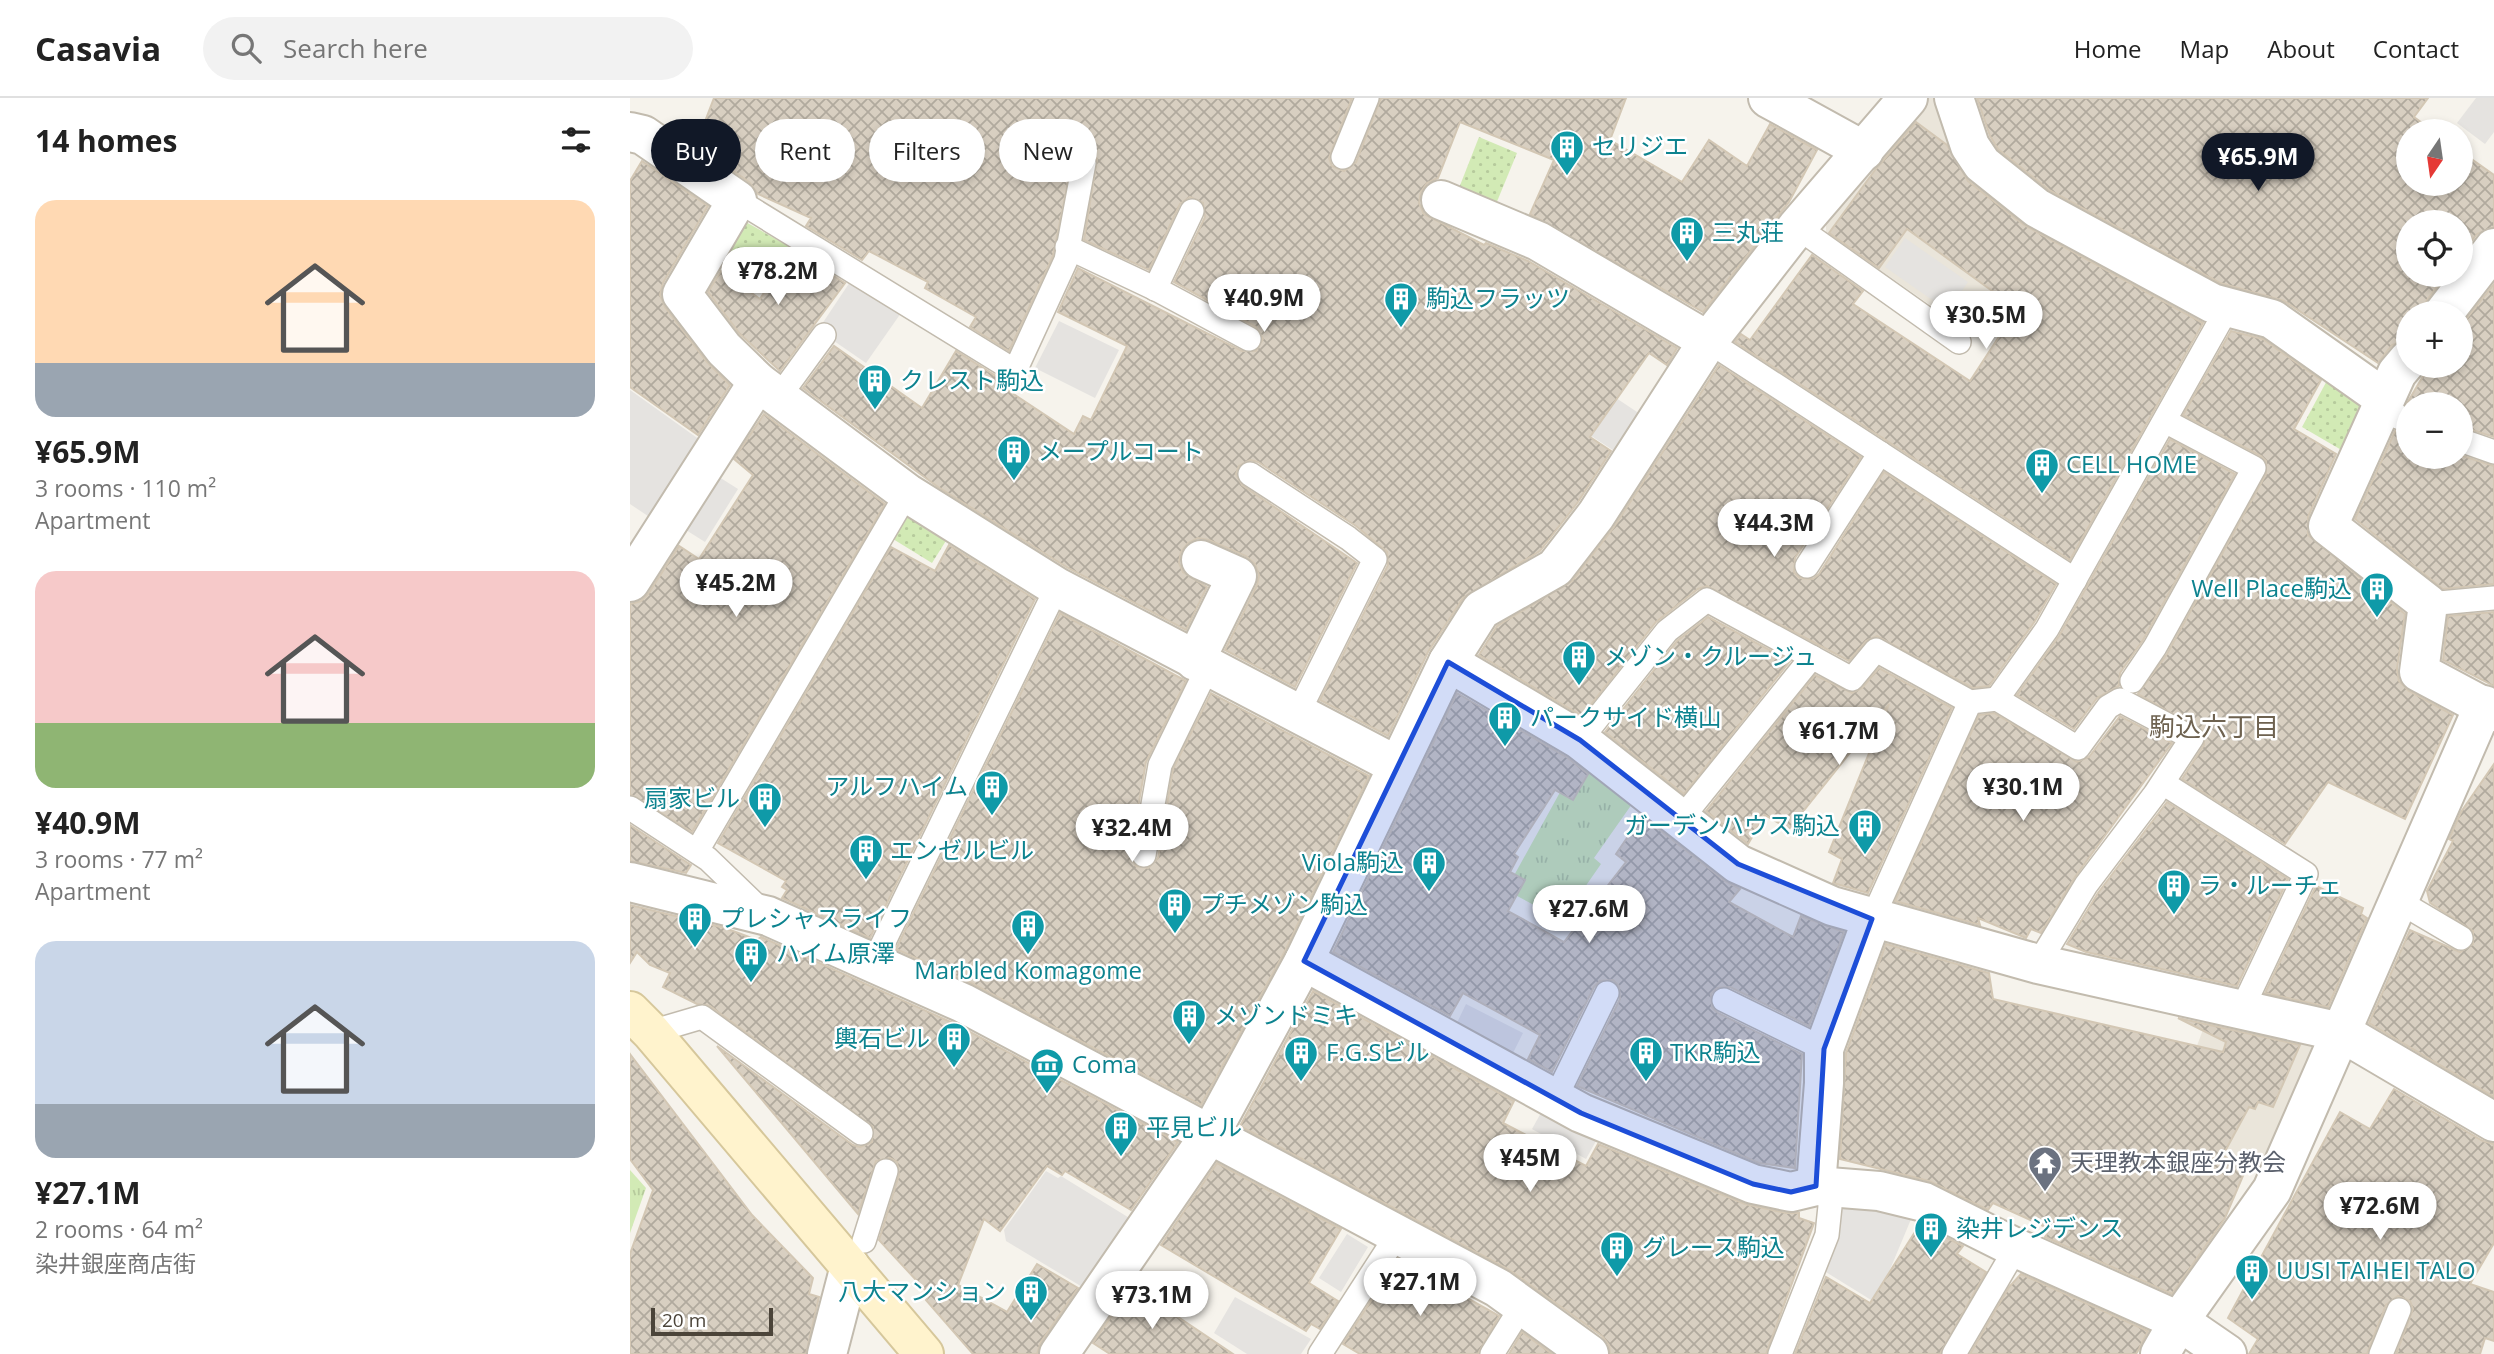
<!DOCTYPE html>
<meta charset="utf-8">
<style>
body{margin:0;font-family:"Open Sans","Noto Sans JP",sans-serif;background:#f2f2f2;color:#222;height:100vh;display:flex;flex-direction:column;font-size:26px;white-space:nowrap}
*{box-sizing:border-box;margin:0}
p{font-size:23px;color:#767676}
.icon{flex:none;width:38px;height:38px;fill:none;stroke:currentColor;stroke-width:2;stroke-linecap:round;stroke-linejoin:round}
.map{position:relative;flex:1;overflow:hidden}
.sheet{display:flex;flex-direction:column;background:#fff;width:630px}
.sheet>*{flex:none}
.top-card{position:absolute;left:21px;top:21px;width:665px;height:63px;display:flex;gap:14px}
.needle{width:46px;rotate:193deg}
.fabs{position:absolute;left:1766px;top:21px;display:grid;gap:14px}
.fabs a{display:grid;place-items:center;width:77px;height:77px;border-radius:50%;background:#fff;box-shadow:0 4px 10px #0003;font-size:35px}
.scale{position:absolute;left:21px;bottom:18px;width:122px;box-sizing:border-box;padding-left:7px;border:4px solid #4b4439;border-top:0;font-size:19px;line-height:24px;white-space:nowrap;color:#4b4439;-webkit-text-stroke:5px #fff;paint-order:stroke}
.price{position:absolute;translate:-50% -60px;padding:0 16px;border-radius:24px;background:#fff;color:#222;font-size:23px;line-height:46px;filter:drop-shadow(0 2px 4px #0008)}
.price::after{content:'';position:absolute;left:50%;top:42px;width:21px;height:16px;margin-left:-10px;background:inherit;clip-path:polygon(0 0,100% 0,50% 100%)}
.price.selected{background:#111827;color:#fff}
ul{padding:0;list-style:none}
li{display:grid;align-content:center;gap:14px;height:371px;padding:0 35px}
li span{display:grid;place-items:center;height:217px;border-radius:21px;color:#555}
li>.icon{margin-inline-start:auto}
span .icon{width:126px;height:126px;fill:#fffc;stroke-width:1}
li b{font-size:30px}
h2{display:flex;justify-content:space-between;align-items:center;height:84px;padding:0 35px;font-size:30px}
.chip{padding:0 24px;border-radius:32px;background:#fff;box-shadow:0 4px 10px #0003;font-size:24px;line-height:63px}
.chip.selected{background:#111827;color:#fff}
header{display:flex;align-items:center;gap:42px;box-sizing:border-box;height:98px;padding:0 35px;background:#fff;border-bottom:2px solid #e0e0e0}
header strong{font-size:33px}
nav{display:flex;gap:38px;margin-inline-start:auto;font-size:24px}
.search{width:490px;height:63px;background:#f2f2f2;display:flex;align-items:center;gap:18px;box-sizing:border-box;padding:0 24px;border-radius:38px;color:#767676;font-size:26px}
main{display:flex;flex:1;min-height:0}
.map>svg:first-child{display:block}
</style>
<header>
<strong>Casavia</strong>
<div class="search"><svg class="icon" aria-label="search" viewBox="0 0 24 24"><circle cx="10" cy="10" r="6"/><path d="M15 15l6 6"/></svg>Search here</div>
<nav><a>Home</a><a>Map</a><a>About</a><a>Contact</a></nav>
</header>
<main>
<section class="sheet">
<h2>14 homes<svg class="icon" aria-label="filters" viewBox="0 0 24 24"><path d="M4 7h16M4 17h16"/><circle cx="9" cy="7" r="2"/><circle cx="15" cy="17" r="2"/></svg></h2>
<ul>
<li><span style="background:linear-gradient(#ffd9b3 75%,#9aa5b1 0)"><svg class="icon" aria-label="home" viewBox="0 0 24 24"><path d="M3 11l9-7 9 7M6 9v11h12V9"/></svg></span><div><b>¥65.9M</b><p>3 rooms · 110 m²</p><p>Apartment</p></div></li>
<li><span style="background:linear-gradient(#f6c9c9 70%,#8fb573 0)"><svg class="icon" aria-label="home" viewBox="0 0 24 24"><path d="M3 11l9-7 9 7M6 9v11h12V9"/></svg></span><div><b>¥40.9M</b><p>3 rooms · 77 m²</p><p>Apartment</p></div></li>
<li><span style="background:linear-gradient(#c9d6e8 75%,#9aa5b1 0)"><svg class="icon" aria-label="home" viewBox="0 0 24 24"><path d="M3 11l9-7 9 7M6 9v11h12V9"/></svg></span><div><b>¥27.1M</b><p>2 rooms · 64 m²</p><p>染井銀座商店街</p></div></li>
</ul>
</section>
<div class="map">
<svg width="1864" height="1256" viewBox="0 0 1864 1256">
<defs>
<pattern id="grass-dots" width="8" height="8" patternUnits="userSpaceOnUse" patternTransform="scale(1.75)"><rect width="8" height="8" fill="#d2eab5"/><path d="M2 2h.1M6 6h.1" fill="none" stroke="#b6ca9c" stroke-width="1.8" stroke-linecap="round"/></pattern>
<pattern id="park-tufts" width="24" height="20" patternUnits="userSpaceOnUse" patternTransform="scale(1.75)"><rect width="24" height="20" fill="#d2eab5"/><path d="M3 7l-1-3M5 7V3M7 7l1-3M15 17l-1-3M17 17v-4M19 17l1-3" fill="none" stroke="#b6ca9c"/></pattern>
<pattern id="building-cross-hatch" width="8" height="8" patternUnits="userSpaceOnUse" patternTransform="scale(1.75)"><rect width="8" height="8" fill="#d8cfc1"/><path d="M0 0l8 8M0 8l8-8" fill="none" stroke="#b1aa9e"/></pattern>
</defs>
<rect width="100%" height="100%" fill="#f6f3ec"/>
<g fill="#eae5da">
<path d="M1294 0H1314L1412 122 1340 235 1196 134V114Z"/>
<path d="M1579 916 1682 939 1687 951 1632 1077 1541 1016Z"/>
</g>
<g fill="url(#grass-dots)">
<path d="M849 39 887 55 866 106 829 90Z"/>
<path d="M114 123 158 148 131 191 86 162Z"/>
<path d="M1700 277 1736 302 1720 357 1672 329Z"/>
<path d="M281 414 319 438 302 465 263 441Z"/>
</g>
<g fill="url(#park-tufts)">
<path d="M950 658 1007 699 964 760 971 766 932 822 876 792Z"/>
<path d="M0 1072 16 1090 0 1135Z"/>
</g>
<g fill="#e5e3e0">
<path d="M1846 0H1864V34L1855 46 1827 25Z"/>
<path d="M1275 140 1338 184 1318 213 1255 169Z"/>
<path d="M222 181 271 215 236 265 188 232Z"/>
<path d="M429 223 489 252 465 300 405 270Z"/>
<path d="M971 290 1013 318 989 356 946 328Z"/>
<path d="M0 292 70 342 18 418 0 406Z"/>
<path d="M89 379 108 391 75 444 56 432Z"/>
<path d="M836 906 893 935 880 961 824 931Z"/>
<path d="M917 1004 971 1034 956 1061 902 1031Z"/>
<path d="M416 1073 428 1080 431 1078 501 1121 454 1190 376 1143 374 1132Z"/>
<path d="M1211 1102 1284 1114 1246 1205 1191 1171Z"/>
<path d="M717 1136 738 1149 711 1194 689 1180Z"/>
<path d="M605 1199 681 1241 671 1256H617L584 1235Z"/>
</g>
<g fill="url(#building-cross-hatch)" stroke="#d3c7b4" stroke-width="2">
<path d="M84 0H722L699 60 702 68 714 73 726 64 751 0H996L980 42 1052 84 1079 42 1117 68 1140 26 1187 52 1159 104 1073 214 900 116 924 62 830 24 808 80 797 85 791 94 789 105 794 116 854 147 856 145 898 163 1047 250 1037 267 1019 255 960 339 981 353 948 404 910 453 833 500 798 554 758 638 690 602 758 467 757 454 726 428 628 364 620 362 609 368 606 376 612 387 727 465 665 589 595 552 627 487 629 477 625 466 616 458 579 442 568 440 558 445 551 454 549 465 553 474 577 489 556 532 438 470 308 389 173 290 204 248 292 310 326 253 369 280 367 285 444 336 453 318 461 322 497 248 428 214 448 170 612 253H626L633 241 626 229 544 184 575 119 573 105 560 99 550 106 519 172 454 142 467 61 457 51 444 55 423 158 379 253 340 229 346 219 295 190 298 184 239 153 232 162 176 128 181 120 128 96 119 84 66 47Z"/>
<path d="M1347 0H1798L1784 19 1803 33H1778V86H1830V53L1864 77V129L1847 136 1830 158V124H1778V177H1816L1797 202 1793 215H1778V241L1762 247 1748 265 1654 203 1590 185 1419 92 1368 51 1360 38Z"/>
<path d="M1286 24 1317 47 1338 83 1394 127 1573 225 1440 462 1105 244 1111 236 1120 242 1182 157 1233 193 1223 206 1340 283 1387 211 1277 131 1249 170 1199 135 1245 72Z"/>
<path d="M12 63 78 108 33 185 30 197 35 209 77 264 100 287 68 337 0 289V83Z"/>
<path d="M161 152 215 185 150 273 110 236 78 194 91 173 130 201Z"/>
<path d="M1864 186V339L1830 328V306L1776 307 1799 268H1830V229Z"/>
<path d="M1601 233 1633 241 1691 282 1664 331 1706 356 1678 419V437L1775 516 1767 571 1769 583 1779 593 1823 617 1775 721 1698 684 1655 746 1552 681 1574 647V634L1508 596 1537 556 1636 376V363L1631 358 1553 317Z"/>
<path d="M1089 267 1231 359 1165 460 1164 474 1170 480 1183 481 1189 476 1254 374 1426 486 1405 523 1359 588 1343 590 1247 538 1236 543 1219 563 1077 488 1068 491 1026 524 952 618 849 557 867 528 942 483 984 429Z"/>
<path d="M134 316 255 406 62 734 0 696V506L11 503 18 496 49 448 69 461 123 377 104 361Z"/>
<path d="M1765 333 1778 337V359L1830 357 1864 368V486L1813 491 1725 421Z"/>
<path d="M1540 341 1605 376 1513 542 1490 575 1489 588 1467 600 1444 631 1387 597 1429 538Z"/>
<path d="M319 447 405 501 240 840 152 800 157 792 152 789 156 783 88 745 261 449 305 473Z"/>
<path d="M1864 514V588L1813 562 1818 518Z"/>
<path d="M430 515 556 583 516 664 500 755 506 768 518 770 528 760 543 671 581 595 739 678 655 853 571 1007 343 886 266 851Z"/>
<path d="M1078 519 1160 563 1054 696 975 634 1047 543Z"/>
<path d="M1249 570 1322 610 1238 795 1203 785 1212 761 1199 754 1259 606 1159 731 1135 717 1118 746 1076 713 1185 577 1222 595 1232 590Z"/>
<path d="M827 595 938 660 958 676 943 702 925 692 884 756 888 759 880 774 895 782 878 813 934 844 996 764 986 756 1012 718 1095 783 1110 791 1099 804 1163 839 1171 818 1214 834 1179 928 1100 889 1087 890 1081 896 1082 909 1088 915 1172 956 1165 1070 1129 1065 947 988 990 901 989 888 983 882 970 883 964 889 922 974 898 961 910 937 833 895 820 918 703 854Z"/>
<path d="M1364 615 1447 664 1459 659 1490 618 1542 645 1445 779 1411 835 1401 831 1396 840 1348 820 1350 827 1265 803 1349 617Z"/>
<path d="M1864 666V999L1739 925 1780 832 1830 854 1843 846V833L1800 805 1797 793 1823 743 1819 741 1831 714Z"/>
<path d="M1537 704 1658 781 1607 888 1456 854 1437 846 1468 795Z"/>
<path d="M0 727 61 767 56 775 0 763Z"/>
<path d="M1686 788 1733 810 1731 816 1737 820 1698 909 1635 895Z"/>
<path d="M0 807 95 830 127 842 131 839 323 925 548 1044 501 1112 435 1073 432 1077 417 1068 370 1133 354 1121 328 1187 377 1214 407 1166 448 1190 411 1244 407 1256H343L296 1202 299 1196 249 1142 269 1077 267 1064 260 1060 246 1063 228 1116 87 948 223 1047 230 1049 242 1044 243 1029 80 908 67 906 33 889 40 875 20 867 7 854 0 865Z"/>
<path d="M1256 846 1359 875 1363 901 1593 954 1596 944 1548 920 1670 947 1643 1009 1628 1004 1625 1011 1619 1009 1593 1057 1615 1073 1595 1120 1542 1196 1415 1139 1420 1131 1363 1105 1358 1112 1299 1083 1210 1061 1216 955Z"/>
<path d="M683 893 884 1003 873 1025 956 1068 968 1046 1115 1106 1156 1115H1169V1120L1184 1125 1136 1256H980L979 1247 972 1238 878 1171 610 1028Z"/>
<path d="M0 956 122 1117 183 1180 179 1196 189 1199 176 1256H0V1156L23 1092 0 1061Z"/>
<path d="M1764 991 1853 1043 1864 1046V1145L1840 1186 1864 1194V1243L1855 1240 1850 1256H1766L1783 1211 1780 1203 1768 1198 1756 1207 1737 1256H1619L1628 1241 1598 1220 1710 1014 1740 1031Z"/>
<path d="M587 1065 711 1131 679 1185 708 1203 690 1231 681 1226 676 1233 531 1147Z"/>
<path d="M1290 1126 1333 1148 1327 1156 1356 1174 1310 1256H1165L1196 1179 1240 1205Z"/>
<path d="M768 1161 869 1218 848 1256H730L713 1246Z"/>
<path d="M1391 1176 1518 1233 1509 1251 1506 1256H1340L1379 1189Z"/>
<path d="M502 1188 603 1256H480L463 1245Z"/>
<path d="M892 1234 922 1256H879Z"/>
</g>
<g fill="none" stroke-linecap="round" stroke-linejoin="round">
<g stroke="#c2bbae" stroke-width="26">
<g id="lane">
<path d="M713 59 737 0"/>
<path d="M107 102 385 273 436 162 454 65"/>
<path d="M1167 129 1329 244"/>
<path d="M437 149 528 192 619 241"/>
<path d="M525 191 562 113"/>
<path d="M1078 243 1445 482"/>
<path d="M148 300 194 237"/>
<path d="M1754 303 1768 319 1778 323"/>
<path d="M1830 342 1864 354"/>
<path d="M620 376 718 440 745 461 668 615"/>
<path d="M1177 468 1250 355"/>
<path d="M1798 506 1864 500"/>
<path d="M1502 583 1525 549 1624 370 1535 323"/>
<path d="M1367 601 1417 531 1597 211"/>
<path d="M950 642 1037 533 1077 502 1222 581 1246 552 1340 604 1367 601 1448 650 1478 609 1490 602 1562 640 1525 696 1456 787 1408 866"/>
<path d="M1533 685 1676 776 1611 913"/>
<path d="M0 710 78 761 132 813"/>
<path d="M1051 721 1182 559"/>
<path d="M67 753 277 395"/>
<path d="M514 757 530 667 577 571"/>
<path d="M1770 804 1831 840"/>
<path d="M1242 821 1340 604"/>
<path d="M244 864 427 489"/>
<path d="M1094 902 1194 951"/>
<path d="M21 934 72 919 231 1035"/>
<path d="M925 1001 977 895"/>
<path d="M234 1143 256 1073"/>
<path d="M690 1256 767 1137"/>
<path d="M862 1256 892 1208"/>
<path d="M1150 1256 1197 1137 1202 1089"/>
<path d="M1324 1256 1386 1150"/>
<path d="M1751 1256 1769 1212"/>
</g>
</g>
<g stroke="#c2bbae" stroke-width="42">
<g id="street">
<path d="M1138 0 1234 53"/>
<path d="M1324 0 1340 48 1352 66 1407 110 1582 205 1642 221 1748 296 1754 303"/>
<path d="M0 34 13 37 107 102 52 196 94 251 128 284 277 395 427 489 766 667"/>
<path d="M811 102 908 143 1078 243"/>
<path d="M1814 215 1864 150"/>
<path d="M1778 262 1767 275 1698 428 1798 506 1789 574 1864 614"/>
<path d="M0 484 128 284"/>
<path d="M565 563 607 478 571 462"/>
<path d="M818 564 950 642 1108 766 1202 808 1408 866 1711 934 1864 1024"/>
<path d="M0 784 138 818 333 905 868 1190 959 1256"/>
<path d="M674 863 951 1015 1123 1086 1161 1094 1186 1088 1249 1093 1294 1104 1386 1150 1549 1223 1597 1256"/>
<path d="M1186 1088 1194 985V951L1242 821"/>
<path d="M197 1256 220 1168"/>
<path d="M429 1256 579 1038 674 863 818 564 851 512 925 470 966 417 1078 243 1167 129 1278 0"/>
<path d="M1530 1256 1549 1223 1642 1092 1854 607"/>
</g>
</g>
<g stroke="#d6c79b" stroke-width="42">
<path id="secondary" d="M0 913 21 934 294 1256"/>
</g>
<use href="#lane" stroke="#fff" stroke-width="23"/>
<use href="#street" stroke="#fff" stroke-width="38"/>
<use href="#secondary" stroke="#fff3cd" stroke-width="38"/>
</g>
<path fill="#1d4ed8" fill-opacity="0.2" stroke="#1d4ed8" stroke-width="5" stroke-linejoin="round" d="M818 564 950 642 1108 766 1242 821 1194 951 1186 1088 1161 1094 1123 1086 951 1015 674 863Z"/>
<defs>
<g id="building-pin" transform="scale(1.75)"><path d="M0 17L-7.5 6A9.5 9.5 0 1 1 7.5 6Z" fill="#0f9aa8" stroke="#fff"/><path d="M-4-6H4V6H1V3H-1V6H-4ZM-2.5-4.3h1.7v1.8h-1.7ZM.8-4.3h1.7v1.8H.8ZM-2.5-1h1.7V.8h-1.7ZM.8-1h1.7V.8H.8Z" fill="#fff"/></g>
<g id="museum-pin" transform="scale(1.75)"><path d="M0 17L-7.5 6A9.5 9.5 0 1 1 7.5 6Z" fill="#0f9aa8" stroke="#fff"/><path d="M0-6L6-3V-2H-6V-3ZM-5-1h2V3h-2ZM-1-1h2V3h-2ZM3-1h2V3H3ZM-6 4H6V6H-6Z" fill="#fff"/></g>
<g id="temple-pin" transform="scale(1.75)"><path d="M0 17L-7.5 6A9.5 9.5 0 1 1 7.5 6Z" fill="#6b7280" stroke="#fff"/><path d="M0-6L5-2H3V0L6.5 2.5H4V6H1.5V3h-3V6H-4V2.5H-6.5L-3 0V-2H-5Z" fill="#fff"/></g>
</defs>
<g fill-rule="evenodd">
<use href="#building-pin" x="937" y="49"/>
<use href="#building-pin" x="1057" y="135"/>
<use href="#building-pin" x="771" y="201"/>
<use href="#building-pin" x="245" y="283"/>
<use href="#building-pin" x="384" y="354"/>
<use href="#building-pin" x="1412" y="367"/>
<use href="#building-pin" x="1747" y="491"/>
<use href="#building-pin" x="949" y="559"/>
<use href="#building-pin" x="875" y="620"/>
<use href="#building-pin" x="362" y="689"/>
<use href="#building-pin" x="135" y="701"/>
<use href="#building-pin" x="1235" y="728"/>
<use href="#building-pin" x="236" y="753"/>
<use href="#building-pin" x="799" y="765"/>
<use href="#building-pin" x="1544" y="788"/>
<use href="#building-pin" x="545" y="807"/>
<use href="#building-pin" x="65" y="821"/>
<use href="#building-pin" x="398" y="828"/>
<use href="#building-pin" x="121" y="856"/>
<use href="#building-pin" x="559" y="918"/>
<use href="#building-pin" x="324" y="941"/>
<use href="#building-pin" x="671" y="955"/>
<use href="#building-pin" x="1016" y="955"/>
<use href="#museum-pin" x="417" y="967"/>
<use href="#building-pin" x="491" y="1030"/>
<use href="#temple-pin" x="1415" y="1065"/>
<use href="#building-pin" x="1301" y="1131"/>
<use href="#building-pin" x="987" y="1150"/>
<use href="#building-pin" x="1622" y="1173"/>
<use href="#building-pin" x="401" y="1194"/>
</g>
<g text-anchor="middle" stroke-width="5" stroke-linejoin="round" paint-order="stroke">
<g font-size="24" fill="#0d838f" stroke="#fff" text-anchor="start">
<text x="962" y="57">セリジエ</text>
<text x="1082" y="143">三丸荘</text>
<text x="796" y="209">駒込フラッツ</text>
<text x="270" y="291">クレスト駒込</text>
<text x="408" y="362">メープルコート</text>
<text x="1436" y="375">CELL HOME</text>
<text x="1722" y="499" text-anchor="end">Well Place駒込</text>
<text x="974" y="567">メゾン・クルージュ</text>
<text x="900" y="628">パークサイド横山</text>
<text x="338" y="697" text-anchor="end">アルフハイム</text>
<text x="110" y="709" text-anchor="end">扇家ビル</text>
<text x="1210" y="736" text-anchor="end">ガーデンハウス駒込</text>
<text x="260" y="761">エンゼルビル</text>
<text x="774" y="773" text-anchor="end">Viola駒込</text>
<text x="1568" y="796">ラ・ルーチェ</text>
<text x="570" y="815">プチメゾン駒込</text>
<text x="90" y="829">プレシャスライフ</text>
<text x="146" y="864">ハイム原澤</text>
<text x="398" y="881" text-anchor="middle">Marbled Komagome</text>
<text x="584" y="926">メゾンドミキ</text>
<text x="300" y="949" text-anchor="end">輿石ビル</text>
<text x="696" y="963">F.G.Sビル</text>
<text x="1040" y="963">TKR駒込</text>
<text x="442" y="975">Coma</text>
<text x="516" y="1038">平見ビル</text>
<text x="1326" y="1139">染井レジデンス</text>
<text x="1012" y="1158">グレース駒込</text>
<text x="1646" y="1181">UUSI TAIHEI TALO</text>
<text x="376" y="1202" text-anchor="end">八大マンション</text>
</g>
<g font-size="24" fill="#5b616d" stroke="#fff" text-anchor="start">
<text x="1440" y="1073">天理教本銀座分教会</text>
</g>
<g font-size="26" fill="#6e6250" stroke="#fff">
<text x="1584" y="638">駒込六丁目</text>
</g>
</g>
</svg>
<div class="fabs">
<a><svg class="needle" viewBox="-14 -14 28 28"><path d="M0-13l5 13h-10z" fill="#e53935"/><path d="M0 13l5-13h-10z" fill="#767676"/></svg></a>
<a><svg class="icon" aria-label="locate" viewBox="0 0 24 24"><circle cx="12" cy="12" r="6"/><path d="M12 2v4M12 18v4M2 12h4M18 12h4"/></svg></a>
<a>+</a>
<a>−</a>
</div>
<div class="scale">20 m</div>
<b class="price selected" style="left:1628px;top:95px">¥65.9M</b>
<b class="price" style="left:148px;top:209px">¥78.2M</b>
<b class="price" style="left:634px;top:236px">¥40.9M</b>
<b class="price" style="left:1356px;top:253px">¥30.5M</b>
<b class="price" style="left:1144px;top:461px">¥44.3M</b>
<b class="price" style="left:106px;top:521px">¥45.2M</b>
<b class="price" style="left:1209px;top:669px">¥61.7M</b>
<b class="price" style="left:1393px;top:725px">¥30.1M</b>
<b class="price" style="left:502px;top:766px">¥32.4M</b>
<b class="price" style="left:959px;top:847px">¥27.6M</b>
<b class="price" style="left:900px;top:1096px">¥45M</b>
<b class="price" style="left:1750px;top:1144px">¥72.6M</b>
<b class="price" style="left:790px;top:1220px">¥27.1M</b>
<b class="price" style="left:522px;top:1233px">¥73.1M</b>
<div class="top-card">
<a class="chip selected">Buy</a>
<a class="chip">Rent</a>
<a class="chip">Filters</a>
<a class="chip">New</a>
</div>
</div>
</main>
